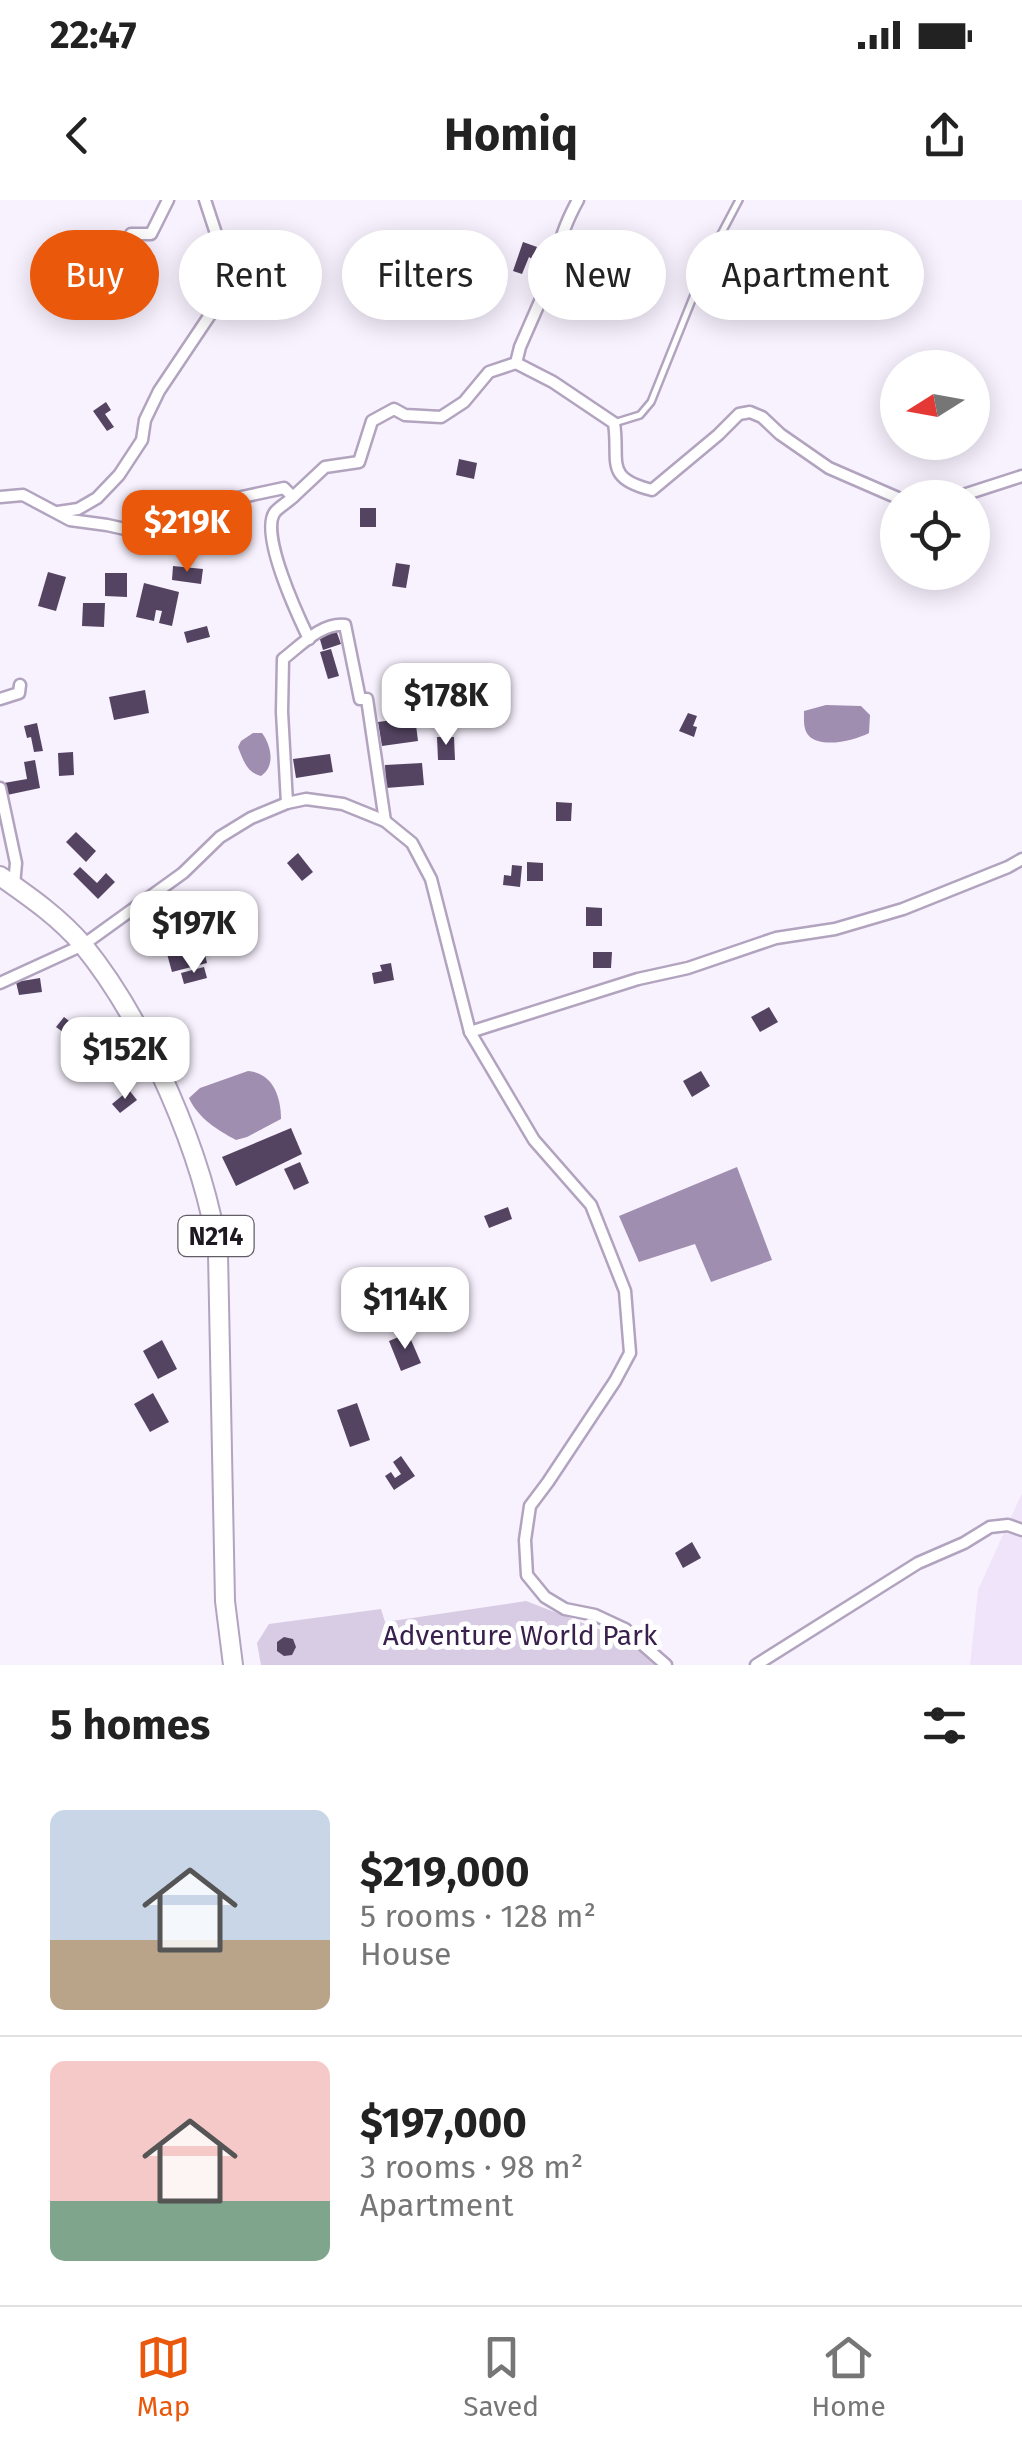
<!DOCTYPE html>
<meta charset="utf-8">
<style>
body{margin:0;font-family:"Fira Sans",sans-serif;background:#f6f6f6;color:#222;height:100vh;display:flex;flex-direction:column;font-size:38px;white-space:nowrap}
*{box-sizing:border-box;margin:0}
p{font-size:32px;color:#767676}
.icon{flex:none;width:55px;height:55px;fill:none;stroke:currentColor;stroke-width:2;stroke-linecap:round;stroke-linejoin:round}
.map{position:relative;height:1465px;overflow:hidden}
.panel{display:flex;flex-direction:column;background:#fff;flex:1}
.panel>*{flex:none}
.top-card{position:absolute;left:30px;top:30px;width:962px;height:90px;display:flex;gap:20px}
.needle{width:65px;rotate:259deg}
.controls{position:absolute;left:880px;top:150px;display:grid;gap:20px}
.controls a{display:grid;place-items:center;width:110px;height:110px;border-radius:50%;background:#fff;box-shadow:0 5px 25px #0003;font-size:50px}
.price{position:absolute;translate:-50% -85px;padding:0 22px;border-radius:20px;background:#fff;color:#222;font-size:32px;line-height:65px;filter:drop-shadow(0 2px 5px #0008)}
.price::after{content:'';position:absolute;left:50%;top:60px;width:30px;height:22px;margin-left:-15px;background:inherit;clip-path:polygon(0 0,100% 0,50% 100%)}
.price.on{background:#ea580c;color:#fff}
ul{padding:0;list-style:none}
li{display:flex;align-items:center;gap:30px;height:250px;padding:0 50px}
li+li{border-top:2px solid #e0e0e0}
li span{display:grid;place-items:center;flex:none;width:280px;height:200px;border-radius:15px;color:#555}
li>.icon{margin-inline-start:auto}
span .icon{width:120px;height:120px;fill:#fffc;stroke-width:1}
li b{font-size:42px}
h2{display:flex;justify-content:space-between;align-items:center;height:120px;padding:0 50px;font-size:42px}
.pill{padding:0 35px;border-radius:45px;background:#fff;box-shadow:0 5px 25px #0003;font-size:35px;line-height:90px}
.pill.on{background:#ea580c;color:#fff}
.status{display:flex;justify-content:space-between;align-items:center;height:70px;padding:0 50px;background:#fff;direction:ltr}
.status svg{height:28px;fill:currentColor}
header{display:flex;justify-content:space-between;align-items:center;height:130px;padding:0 50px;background:#fff;font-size:45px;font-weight:700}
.menu{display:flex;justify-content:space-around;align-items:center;height:140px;border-top:2px solid #e0e0e0;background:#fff;font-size:28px;color:#767676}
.menu a{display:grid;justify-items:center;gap:5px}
.menu .on{color:#ea580c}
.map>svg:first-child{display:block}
</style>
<div class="status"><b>22:47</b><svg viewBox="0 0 49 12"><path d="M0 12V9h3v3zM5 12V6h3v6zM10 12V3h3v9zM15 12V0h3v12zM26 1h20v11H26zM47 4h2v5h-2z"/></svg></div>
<header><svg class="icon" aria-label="back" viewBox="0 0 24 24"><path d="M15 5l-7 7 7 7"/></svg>Homiq<svg class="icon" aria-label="share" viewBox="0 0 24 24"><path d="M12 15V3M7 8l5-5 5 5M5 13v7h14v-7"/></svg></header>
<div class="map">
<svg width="1022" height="1465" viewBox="0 0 1022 1465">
<rect width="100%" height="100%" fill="#f8f2fe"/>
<path fill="#efe4fa" d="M1022 1293V1465H970L978 1390Z"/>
<path fill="#d8cbe4" d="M526 1401 609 1433 665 1465H261L257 1443 269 1424 381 1409 385 1422Z"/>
<g fill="#a08eb0">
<path d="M826 505 861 506 870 515 869 533C856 540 822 549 809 536 803 530 804 520 804 511Z"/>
<path d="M253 533H262C271 545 276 566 261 576 247 573 243 560 238 547L241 541Z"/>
<path d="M248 871C273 873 281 897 281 919L247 937 236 940C217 930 198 918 189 898L200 888Z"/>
<path d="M737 967 772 1060 711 1082 695 1044 639 1062 619 1016Z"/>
</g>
<g fill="#544462">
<path d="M523 42 537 47 532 59 529 57 522 74 513 71Z"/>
<path d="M106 202 111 210 105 214 114 227 107 231 93 211Z"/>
<path d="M459 259 477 263 474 279 456 275Z"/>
<rect x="360" y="308" width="16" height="19"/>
<path d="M396 363 410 365 406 388 392 386Z"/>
<path d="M173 366 203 369 201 384 172 380Z"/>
<path d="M48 372 66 377 56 411 38 406Z"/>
<path d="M105 373H127V397L105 396Z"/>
<path d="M144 383 179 392 172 426 159 423 162 411 156 410 154 421 136 417Z"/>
<path d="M83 403H105L104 427 82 426Z"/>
<path d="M207 426 210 437 187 443 184 432Z"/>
<path d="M336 430 341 444 323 450 319 436Z"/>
<path d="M331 449 339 476 328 479 320 452Z"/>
<path d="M145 490 149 513 114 520 109 497Z"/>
<path d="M688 513 697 516 693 526 697 527 694 537 679 531Z"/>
<path d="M415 517 418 541 382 546 378 522Z"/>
<path d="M37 523 43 551 34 552 31 537 27 538 24 526Z"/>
<path d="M437 537H454L455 560H438Z"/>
<path d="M73 552 74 575 59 576 58 553Z"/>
<path d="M330 554 333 572 296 578 293 559Z"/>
<path d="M35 560 40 588 7 595 4 583 27 579 24 562Z"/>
<path d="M422 563 424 585 386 588 385 565Z"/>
<path d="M556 602 572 603 571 621H556Z"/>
<path d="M76 632 96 651 86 662 66 642Z"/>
<path d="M298 653 313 672 302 681 287 663Z"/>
<path d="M527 662 543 663V681H527Z"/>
<path d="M512 665 522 666 520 687 503 685 504 675 511 676Z"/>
<path d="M80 667 97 683 106 673 115 682 98 699 73 674Z"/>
<path d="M586 707 602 708V726H586Z"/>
<path d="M193 723 201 751 204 750 207 763 172 772 161 732Z"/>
<path d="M593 752H612L611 768H593Z"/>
<path d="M391 763 394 780 374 784 372 773 382 771 380 765Z"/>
<path d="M204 767 207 778 184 784 181 773Z"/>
<path d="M40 778 42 792 19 795 16 782Z"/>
<path d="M769 807 778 822 760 832 751 817Z"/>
<path d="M64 817 90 837 102 821 110 827 92 853 56 827Z"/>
<path d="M701 871 710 886 692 897 683 881Z"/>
<path d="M129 890 137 900 120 913 112 904Z"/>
<path d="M291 928 302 954 236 986 222 957Z"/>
<path d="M300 962 309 983 294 990 284 969Z"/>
<path d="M508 1007 512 1019 489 1028 484 1016Z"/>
<path d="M408 1133 421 1163 401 1171 389 1141Z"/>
<path d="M162 1140 177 1169 158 1179 143 1151Z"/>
<path d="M153 1193 169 1222 150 1232 134 1204Z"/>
<path d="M357 1203 370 1240 350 1247 337 1210Z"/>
<path d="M401 1256 415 1276 394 1290 385 1276 391 1272 395 1278 401 1274 393 1262Z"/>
<path d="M692 1342 701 1358 683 1368 675 1353Z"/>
<path d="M284 1437 293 1439 296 1447 292 1455 284 1456 277 1451V1442Z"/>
</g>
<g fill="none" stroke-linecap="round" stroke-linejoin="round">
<g stroke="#b2a3bf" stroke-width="10">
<path id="service" d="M614 223 640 215 651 202 710 55 739 0"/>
</g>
<g stroke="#b2a3bf" stroke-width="15">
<g id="minor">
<path d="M131 34H151L168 0"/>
<path d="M516 163 553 182 614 223C620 261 603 278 652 290L718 235 739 214 750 212 762 217 780 234 829 268 898 298"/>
<path d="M0 297 23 295 70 320 107 325 161 337 200 311 228 300 284 288 293 297 325 267 359 262 372 221 394 209 405 215 441 217 464 202 489 172 516 163 520 147 541 99 559 98C560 87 557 76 557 65 557 42 567 20 578 0"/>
<path d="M293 297C288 302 279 307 275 312 259 333 298 416 309 439"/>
<path d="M954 298 1022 276"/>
<path d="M58 312 78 309 97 298 119 275 142 240 145 220 159 191 228 88 226 64 205 0"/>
<path d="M0 499 19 493 20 485"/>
<path d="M0 588 16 663 14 685"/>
<path d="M287 603 282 512 283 459C300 446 322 422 345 425L360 499H367L385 621"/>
<path d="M0 783 83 745 183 673 220 637 251 618 287 603 306 599 343 604 385 621 412 643 431 679 470 832 534 940 591 1005 625 1091 630 1153 615 1181 548 1282 530 1306 525 1340 527 1375 545 1397 565 1409 595 1415 625 1429 666 1465"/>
<path d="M470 832 638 779 688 768 776 738 835 729 903 709 1008 667 1022 659"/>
<path d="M756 1465 918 1363 964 1343 990 1327 1008 1325 1022 1330"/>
</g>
</g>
<g stroke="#b2a3bf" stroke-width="22">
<path id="trunk" d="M0 676C30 697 59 717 83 745 145 821 205 957 218 1054L225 1401 233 1465"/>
</g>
<use href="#service" stroke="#fff" stroke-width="5"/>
<use href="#minor" stroke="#fff" stroke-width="10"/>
<use href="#trunk" stroke="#fff" stroke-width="18"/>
</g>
<g text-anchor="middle" stroke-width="10" stroke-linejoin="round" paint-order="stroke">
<rect fill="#fff" stroke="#615d64" stroke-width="2.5" x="178.5" y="1016" width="75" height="40" rx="8"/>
<g font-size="25" font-weight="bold" fill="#1d1822">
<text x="216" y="1045">N214</text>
</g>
<g font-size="28" fill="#3a204d" stroke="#fff">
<text x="520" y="1445">Adventure World Park</text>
</g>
</g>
</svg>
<div class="controls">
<a><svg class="needle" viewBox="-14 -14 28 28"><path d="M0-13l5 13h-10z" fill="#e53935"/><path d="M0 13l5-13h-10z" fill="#767676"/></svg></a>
<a><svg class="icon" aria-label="locate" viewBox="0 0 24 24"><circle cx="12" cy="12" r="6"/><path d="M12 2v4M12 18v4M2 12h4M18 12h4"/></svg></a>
</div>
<b class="price on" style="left:187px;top:375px">$219K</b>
<b class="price" style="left:446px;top:548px">$178K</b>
<b class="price" style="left:194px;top:776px">$197K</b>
<b class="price" style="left:125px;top:902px">$152K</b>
<b class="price" style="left:405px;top:1152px">$114K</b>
<div class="top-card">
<a class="pill on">Buy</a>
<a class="pill">Rent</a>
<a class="pill">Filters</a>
<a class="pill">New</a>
<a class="pill">Apartment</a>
</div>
</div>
<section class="panel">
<h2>5 homes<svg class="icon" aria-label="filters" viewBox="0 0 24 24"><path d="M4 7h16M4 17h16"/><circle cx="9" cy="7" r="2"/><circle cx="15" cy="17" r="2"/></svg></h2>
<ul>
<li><span style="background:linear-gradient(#c9d6e8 65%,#b9a48a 0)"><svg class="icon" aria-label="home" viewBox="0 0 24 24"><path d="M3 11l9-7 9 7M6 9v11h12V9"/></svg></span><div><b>$219,000</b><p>5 rooms · 128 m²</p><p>House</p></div></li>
<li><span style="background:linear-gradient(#f6c9c9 70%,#7fa58c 0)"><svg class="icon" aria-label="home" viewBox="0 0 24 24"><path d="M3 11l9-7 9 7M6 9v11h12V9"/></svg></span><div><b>$197,000</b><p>3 rooms · 98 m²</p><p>Apartment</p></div></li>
</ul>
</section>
<nav class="menu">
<a class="on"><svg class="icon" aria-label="map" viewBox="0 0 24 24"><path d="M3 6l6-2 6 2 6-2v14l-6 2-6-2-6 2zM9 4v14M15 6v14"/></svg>Map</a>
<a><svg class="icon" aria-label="saved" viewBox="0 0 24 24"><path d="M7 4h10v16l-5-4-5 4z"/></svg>Saved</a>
<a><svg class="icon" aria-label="home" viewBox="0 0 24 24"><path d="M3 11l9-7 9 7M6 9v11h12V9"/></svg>Home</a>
</nav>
